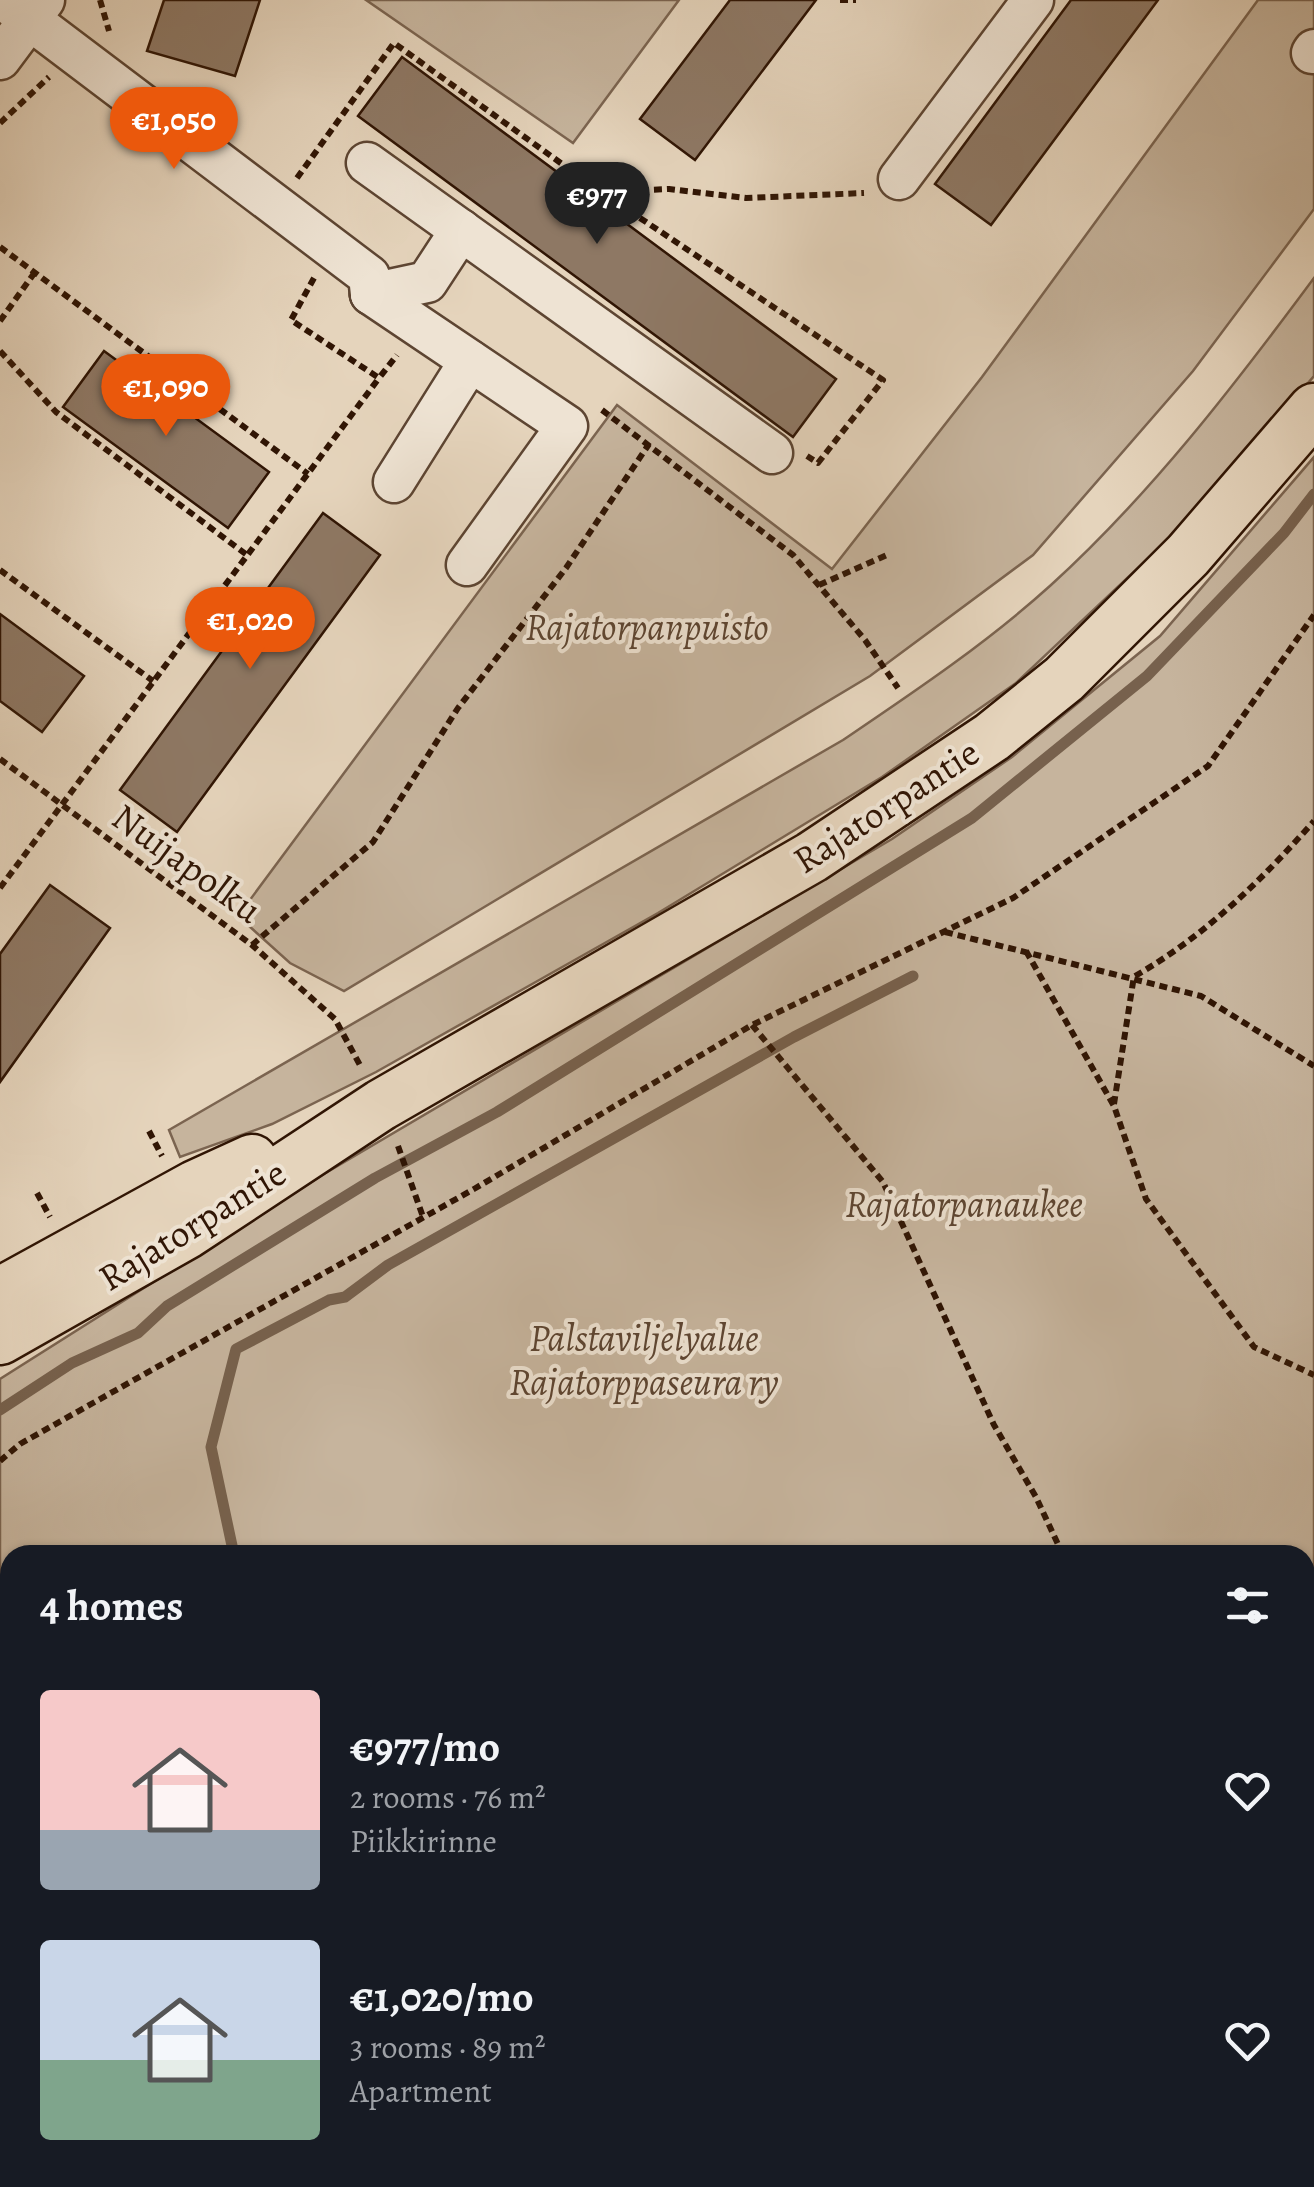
<!DOCTYPE html>
<meta charset="utf-8">
<style>
body{margin:0;font-family:Alegreya,serif;background:#242831;color:#f1f3f6;height:100vh;display:flex;flex-direction:column;font-size:38px;white-space:nowrap}
*{box-sizing:border-box;margin:0}
p{font-size:32px;color:#9ea1a6}
.icon{flex:none;width:55px;height:55px;fill:none;stroke:currentColor;stroke-width:2;stroke-linecap:round;stroke-linejoin:round}
.map{position:relative;flex:1;overflow:hidden}
.sheet{position:absolute;left:0px;top:1545px;width:1315px;height:642px;display:flex;flex-direction:column;background:#171b24;border-radius:30px 30px 0 0;box-shadow:0 2px 8px #0004}
.sheet>*{flex:none}
.price{position:absolute;translate:-50% -85px;padding:0 22px;border-radius:35px;background:#ea580c;color:#fff;font-size:32px;line-height:65px;filter:drop-shadow(0 2px 5px #0008)}
.price::after{content:'';position:absolute;left:50%;top:60px;width:30px;height:22px;margin-left:-15px;background:inherit;clip-path:polygon(0 0,100% 0,50% 100%)}
.price.active{background:#222;color:#fff}
ul{padding:0;list-style:none}
li{display:flex;align-items:center;gap:30px;height:250px;padding:0 40px}
li span{display:grid;place-items:center;flex:none;width:280px;height:200px;border-radius:10px;color:#555}
li>.icon{margin-inline-start:auto}
span .icon{width:120px;height:120px;fill:#fffc;stroke-width:1}
li b{font-size:42px}
h2{display:flex;justify-content:space-between;align-items:center;height:120px;padding:0 40px;font-size:42px}
.map>svg:first-child{display:block}
</style>
<div class="map">
<svg width="1314" height="2187" viewBox="0 0 1314 2187">
<rect width="100%" height="100%" fill="#e5d4bc"/>
<filter id="stains"><feTurbulence type="fractalNoise" baseFrequency=".002" numOctaves="4"/><feColorMatrix values="0 0 0 0 .2 0 0 0 0 .09 0 0 0 0 .02 0 0 0 .5 -.17"/></filter>
<radialGradient id="worn" r=".72"><stop offset=".6" stop-color="#630" stop-opacity="0"/><stop offset="1" stop-color="#630" stop-opacity=".3"/></radialGradient>
<g fill="#c6b49d" stroke="#7b6450" stroke-width="2.5">
<path d="M366 0H679L573 143Z"/>
<path d="M1258 0H1314V209L1193 371 1033 555 870 676 344 991 290 963 238 916 617 405 832 569 982 377Z"/>
<path d="M1314 278V376L1192 517 1016 683 882 777 658 913 376 1072 272 1124 180 1157 169 1130 843 740C914 692 987 643 1051 585 1150 495 1234 386 1314 278Z"/>
<path d="M1314 457V2187H1061V2178H1305V1555H10V1859L0 1831V1379L324 1174 892 839 1012 757 1160 636Z"/>
<path d="M131 2178H354L359 2187H134Z"/>
</g>
<g fill="none" stroke-linecap="round" stroke-linejoin="round">
<g stroke="#77614d" stroke-width="11">
<path d="M0 1410 72 1363 138 1333 167 1306 375 1178 497 1112 972 818 1147 676 1284 533 1314 494"/>
<path d="M234 1555 211 1447 236 1349 329 1300 345 1297 388 1265 794 1037 913 976"/>
<path d="M354 2178 359 2187"/>
</g>
</g>
<g fill="#8e7864" stroke="#301504" stroke-width="2.5">
<path d="M164 0H260L235 76 147 51Z"/>
<path d="M730 0H816L695 160 640 119Z"/>
<path d="M1071 0H1158L991 225 935 184Z"/>
<path d="M402 57 836 379 793 437 358 116Z"/>
<path d="M104 351 269 472 228 528 63 407Z"/>
<path d="M323 513 380 555 177 832 120 790Z"/>
<path d="M0 614 84 676 42 732 0 701Z"/>
<path d="M50 885 110 928 0 1082V954Z"/>
</g>
<g fill="none" stroke-linecap="round" stroke-linejoin="round">
<g stroke="#5d4532" stroke-width="45">
<g id="minor">
<path d="M4 0 369 276 371 294"/>
<path d="M1312 53 1314 50"/>
<path d="M0 59 44 0"/>
<path d="M367 163 772 453"/>
<path d="M899 179 1033 0"/>
<path d="M371 294 567 426 467 565"/>
<path d="M371 294 427 282 461 230"/>
<path d="M394 482 470 361"/>
<path d="M0 1946 10 1975"/>
<path d="M78 2178 82 2187"/>
</g>
</g>
<g stroke="#301504" stroke-width="55">
<g id="major">
<path d="M0 1293 195 1186 252 1160"/>
<path d="M0 1339 187 1233 381 1105 812 857 992 737 1064 679 1188 555 1314 409"/>
</g>
</g>
<g stroke="#301504" stroke-width="6" stroke-dasharray="8 5" stroke-linecap="butt">
<path d="M100 0 109 31"/>
<path d="M840 0H856"/>
<path d="M0 123 49 77"/>
<path d="M297 178 394 43 601 192 883 380 818 463 807 456"/>
<path d="M602 192 669 189 746 198 864 193"/>
<path d="M0 247 308 474"/>
<path d="M314 278 291 320 379 378 397 355"/>
<path d="M0 321 35 272"/>
<path d="M0 351 56 412 247 555"/>
<path d="M602 410 793 555 865 640 898 688"/>
<path d="M0 570 153 681"/>
<path d="M819 585 887 555"/>
<path d="M0 759 252 945 335 1019 361 1067"/>
<path d="M0 888 379 378"/>
<path d="M945 932 1201 996 1314 1066"/>
<path d="M252 945 373 842 458 708 566 568 649 444"/>
<path d="M1026 951 1114 1106 1146 1199 1254 1347 1314 1375"/>
<path d="M1135 976C1205 936 1261 881 1314 821"/>
<path d="M752 1025 883 1182 994 1425 1036 1497 1063 1555"/>
<path d="M1114 1104 1134 976"/>
<path d="M149 1131 162 1156"/>
<path d="M398 1146 423 1217"/>
<path d="M37 1193 50 1217"/>
<path d="M0 1461 20 1444 474 1189 752 1025 1013 898 1208 766 1314 615"/>
<path d="M1305 1713 1314 1717"/>
<path d="M0 1757 10 1786"/>
<path d="M0 1881 10 1877"/>
<path d="M1305 1944 1314 1943"/>
<path d="M1305 2005 1314 2010"/>
<path d="M0 2067 10 2095"/>
<path d="M1222 2178 1224 2187"/>
</g>
<use href="#minor" stroke="#eee3d3" stroke-width="40"/>
<use href="#major" stroke="#e5d4bc" stroke-width="50"/>
</g>
<g text-anchor="middle" stroke-width="8" stroke-linejoin="round" paint-order="stroke">
<g font-size="38" font-style="italic" fill="#5d4532" stroke="#eee3d3">
<text x="647" y="640">Rajatorpanpuisto</text>
<text x="964" y="1217">Rajatorpanaukee</text>
<text x="644" y="1351">Palstaviljelyalue<tspan x="644" dy="44">Rajatorppaseura ry</tspan></text>
</g>
<g font-size="38" fill="#301504" stroke="#eee3d3">
<text transform="translate(886 806) rotate(-33)" y="13">Rajatorpantie</text>
<text transform="translate(187 863) rotate(36)" y="13">Nuijapolku</text>
<text transform="translate(192 1225) rotate(-32)" y="13">Rajatorpantie</text>
</g>
</g>
<rect width="100%" height="100%" filter="url(#stains)"/>
<rect width="100%" height="100%" fill="url(#worn)"/>
</svg>
<b class="price" style="left:174px;top:172px">€1,050</b>
<b class="price active" style="left:597px;top:247px">€977</b>
<b class="price" style="left:166px;top:439px">€1,090</b>
<b class="price" style="left:250px;top:672px">€1,020</b>
<section class="sheet">
<h2>4 homes<svg class="icon" aria-label="filters" viewBox="0 0 24 24"><path d="M4 7h16M4 17h16"/><circle cx="9" cy="7" r="2"/><circle cx="15" cy="17" r="2"/></svg></h2>
<ul>
<li><span style="background:linear-gradient(#f6c9c9 70%,#9aa5b1 0)"><svg class="icon" aria-label="home" viewBox="0 0 24 24"><path d="M3 11l9-7 9 7M6 9v11h12V9"/></svg></span><div><b>€977/mo</b><p>2 rooms · 76 m²</p><p>Piikkirinne</p></div><svg class="icon" aria-label="heart" viewBox="0 0 24 24"><path d="M12 20l-8-8c-3-5 5-10 8-4 3-6 11-1 8 4z"/></svg></li>
<li><span style="background:linear-gradient(#c9d6e8 60%,#7fa58c 0)"><svg class="icon" aria-label="home" viewBox="0 0 24 24"><path d="M3 11l9-7 9 7M6 9v11h12V9"/></svg></span><div><b>€1,020/mo</b><p>3 rooms · 89 m²</p><p>Apartment</p></div><svg class="icon" aria-label="heart" viewBox="0 0 24 24"><path d="M12 20l-8-8c-3-5 5-10 8-4 3-6 11-1 8 4z"/></svg></li>
</ul>
</section>
</div>
